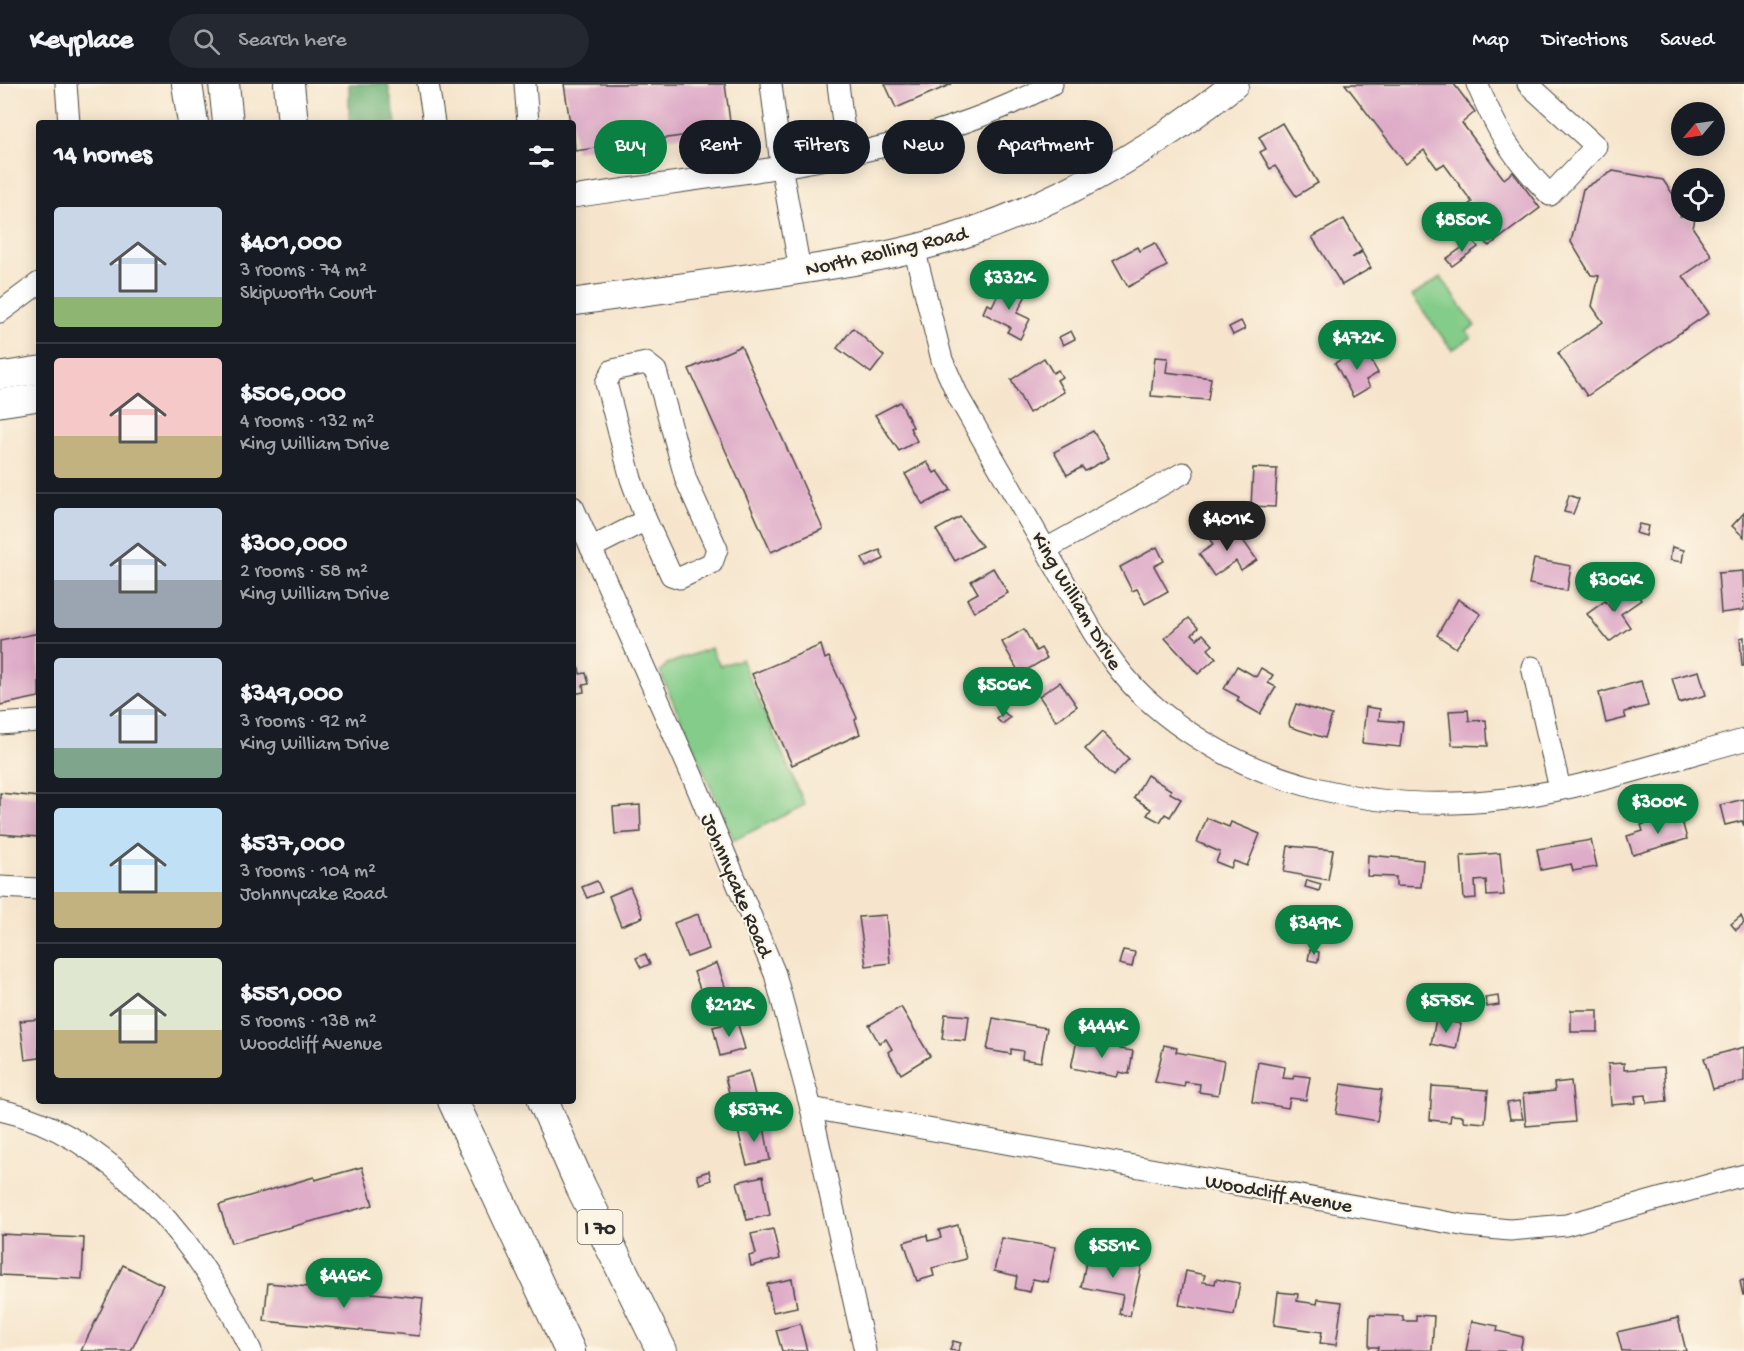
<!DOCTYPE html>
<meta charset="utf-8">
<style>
body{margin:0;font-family:"Gochi Hand",sans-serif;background:#242831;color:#f1f3f6;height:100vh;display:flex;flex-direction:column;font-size:22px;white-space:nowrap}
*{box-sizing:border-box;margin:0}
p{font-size:20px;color:#9ea1a6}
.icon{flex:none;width:33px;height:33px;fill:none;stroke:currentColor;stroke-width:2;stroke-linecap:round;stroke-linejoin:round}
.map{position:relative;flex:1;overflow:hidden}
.drawer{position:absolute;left:36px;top:36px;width:540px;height:984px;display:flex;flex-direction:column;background:#171b24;border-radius:6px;box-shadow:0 3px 15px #0003}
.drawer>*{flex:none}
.banner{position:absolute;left:594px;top:36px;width:570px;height:54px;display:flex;gap:12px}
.needle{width:39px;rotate:241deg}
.controls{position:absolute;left:1671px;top:18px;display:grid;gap:12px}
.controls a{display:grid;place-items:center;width:54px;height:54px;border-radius:50%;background:#171b24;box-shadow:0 3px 15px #0003;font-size:30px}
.price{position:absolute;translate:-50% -51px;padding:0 14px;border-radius:21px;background:#0b8043;color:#fff;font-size:20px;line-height:39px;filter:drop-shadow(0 2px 3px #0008)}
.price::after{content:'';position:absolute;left:50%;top:36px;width:18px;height:14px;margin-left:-9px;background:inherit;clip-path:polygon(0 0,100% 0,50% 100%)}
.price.selected{background:#222;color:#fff}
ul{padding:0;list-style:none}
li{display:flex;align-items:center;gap:18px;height:150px;padding:0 18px}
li+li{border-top:2px solid #363941}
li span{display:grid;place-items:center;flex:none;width:168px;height:120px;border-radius:6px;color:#555}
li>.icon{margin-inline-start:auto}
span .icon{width:72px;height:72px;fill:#fffc;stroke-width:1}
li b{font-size:26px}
h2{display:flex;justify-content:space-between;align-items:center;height:72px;padding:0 18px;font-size:26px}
.pill{padding:0 21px;border-radius:27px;background:#171b24;box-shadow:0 3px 15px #0003;font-size:21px;line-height:54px}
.pill.selected{background:#0b8043;color:#fff}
header{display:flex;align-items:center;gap:36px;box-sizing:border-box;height:84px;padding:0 30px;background:#171b24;border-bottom:2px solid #363941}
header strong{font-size:28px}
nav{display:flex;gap:33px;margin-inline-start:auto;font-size:21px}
.search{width:420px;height:54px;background:#242831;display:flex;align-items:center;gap:15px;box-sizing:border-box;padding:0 21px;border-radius:33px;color:#9ea1a6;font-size:22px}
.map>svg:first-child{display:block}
</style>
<header>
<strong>Keyplace</strong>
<div class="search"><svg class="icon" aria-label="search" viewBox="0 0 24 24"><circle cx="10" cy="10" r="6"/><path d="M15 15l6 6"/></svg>Search here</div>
<nav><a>Map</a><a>Directions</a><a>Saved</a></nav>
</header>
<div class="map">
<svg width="1744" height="1267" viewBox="0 0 1744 1267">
<rect width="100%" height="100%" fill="#fcf5e5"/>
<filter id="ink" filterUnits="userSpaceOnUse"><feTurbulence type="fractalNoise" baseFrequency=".0167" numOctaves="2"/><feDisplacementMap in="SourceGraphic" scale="12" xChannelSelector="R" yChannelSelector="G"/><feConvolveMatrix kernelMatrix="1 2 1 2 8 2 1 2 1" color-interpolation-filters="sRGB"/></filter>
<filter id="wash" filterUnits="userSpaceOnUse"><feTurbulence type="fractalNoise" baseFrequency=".008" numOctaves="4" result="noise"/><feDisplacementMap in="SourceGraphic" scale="24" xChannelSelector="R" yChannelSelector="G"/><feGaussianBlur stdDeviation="1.35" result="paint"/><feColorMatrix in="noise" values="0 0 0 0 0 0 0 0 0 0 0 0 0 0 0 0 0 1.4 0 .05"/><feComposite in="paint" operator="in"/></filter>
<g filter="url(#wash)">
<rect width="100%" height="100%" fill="#f6e5cc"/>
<g fill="#83cc89" stroke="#577c5a" stroke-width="1.5">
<path d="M1441 193 1475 242 1467 247 1471 254 1452 266 1412 212Z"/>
<path d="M711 564 720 582 741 575 805 721 734 756 660 588 667 580Z"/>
</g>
<path fill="#6ab075" stroke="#4a6e50" stroke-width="1.5" d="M349 0H388L396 39H349Z"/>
<g id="blocks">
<g fill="#deabc8">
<path d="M564 0H725L731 45 575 67 573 39H570Z"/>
<path d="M885 0H952L896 24Z"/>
<path d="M1345 0H1454L1475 28 1462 39 1504 95 1513 88 1540 124 1489 162 1462 126 1472 118 1444 80 1437 84 1424 66 1406 80Z"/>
<path d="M1282 39 1318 99 1296 112 1275 82 1270 85 1260 68 1266 65 1259 53Z"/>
<path d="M1613 87 1663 96 1682 123 1680 132 1695 135 1693 144 1712 172 1683 192 1709 229 1587 312 1558 269 1603 238 1592 222 1599 192 1591 191 1571 158 1583 105Z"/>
<path d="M1344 135 1362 166 1352 174 1362 168 1371 184 1342 201 1312 153Z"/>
<path d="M1473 156 1478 163 1452 182 1446 175Z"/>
<path d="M1155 159 1167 182 1128 203 1113 176 1137 163 1139 167Z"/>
<path d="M1003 200 1026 211 1017 229 1030 235 1020 255 1007 248 1010 243 983 229 987 220 992 222Z"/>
<path d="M1241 237 1245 245 1233 251 1229 243Z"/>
<path d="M853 244 884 272 871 289 837 264Z"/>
<path d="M1071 247 1075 255 1063 261 1059 253Z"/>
<path d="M741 262 823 445 771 468 689 285Z"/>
<path d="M1363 262 1378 289 1366 296 1370 303 1353 313 1335 279Z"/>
<path d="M1155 273 1168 274 1166 288 1211 294 1208 316 1151 312Z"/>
<path d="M1044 274 1053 289 1058 286 1062 293 1057 296 1064 308 1029 329 1011 296Z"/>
<path d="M900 318 913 343 910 344 917 357 899 367 875 331Z"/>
<path d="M1093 347 1109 374 1085 387 1082 383 1067 391 1054 368Z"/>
<path d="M927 378 934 389 938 387 951 406 923 421 905 390Z"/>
<path d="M1253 384 1277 385 1275 423 1251 422Z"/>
<path d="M1569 411 1579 415 1573 430 1564 428Z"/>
<path d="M1744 429V453L1732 442Z"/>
<path d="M960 433 982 462 955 477 936 446Z"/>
<path d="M1639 440 1648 442 1646 452 1636 449Z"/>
<path d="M1233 442 1257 476 1241 486 1236 477 1214 492 1199 470 1213 461 1210 456Z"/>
<path d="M1157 463 1164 477 1154 482 1168 507 1145 520 1137 505 1132 507 1120 483Z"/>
<path d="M1672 463 1684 466 1682 478 1670 476Z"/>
<path d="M880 466 884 475 866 483 862 474Z"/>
<path d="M1534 475 1571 482 1567 507 1529 500Z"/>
<path d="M993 484 1008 509 974 528 967 515 978 509 971 497Z"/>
<path d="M1743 487 1744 526 1721 529 1718 489Z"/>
<path d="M1630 499 1641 516 1621 530 1630 543 1609 558 1587 530 1605 517 1612 526 1614 524 1607 514Z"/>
<path d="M1458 515 1481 530 1456 564 1437 551Z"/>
<path d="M1189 534 1198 544 1192 550 1197 555 1203 550 1213 561 1208 565 1216 574 1198 590 1165 554Z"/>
<path d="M1024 545 1036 567 1041 564 1047 574 1020 590 1002 558Z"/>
<path d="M39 549V613L0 621V557Z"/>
<path d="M1744 553V582H1742L1740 554Z"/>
<path d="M821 561 825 575 829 573 857 634 855 636 860 650 792 681 752 590Z"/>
<path d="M1237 582 1256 593 1261 584 1273 591 1268 599 1276 603 1260 630 1237 617 1239 613 1224 605Z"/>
<path d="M579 584 580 590 586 589 589 600 583 601 584 608 573 610V585Z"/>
<path d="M1699 587 1706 611 1679 619 1672 594Z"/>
<path d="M1641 597 1648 622 1624 628 1626 634 1606 639 1599 609Z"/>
<path d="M1060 598 1077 622 1056 637 1039 612Z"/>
<path d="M1296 620 1332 631 1325 654 1290 643 1289 639Z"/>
<path d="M1366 623 1380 625 1379 636 1403 638 1400 663 1362 659Z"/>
<path d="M1468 626 1469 637 1486 636 1488 662 1452 661 1449 627Z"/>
<path d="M1004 628 1010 634 1002 640 997 635Z"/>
<path d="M1102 648 1129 675 1113 692 1085 665Z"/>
<path d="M1147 691 1171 706 1170 709 1181 715 1170 733 1165 730 1160 738 1147 731 1151 725 1134 714Z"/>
<path d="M0 709 39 713V753L0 750Z"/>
<path d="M1744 715V742L1742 737 1725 741 1720 721Z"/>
<path d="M640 721 641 748 615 750 613 723Z"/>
<path d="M1680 730 1687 755 1633 771 1627 752 1643 747 1641 741Z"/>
<path d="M1207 734 1229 743 1231 738 1260 750 1247 782 1234 777 1231 784 1216 778 1220 768 1197 758Z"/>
<path d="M1591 756 1597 783 1573 787 1571 780 1541 786 1537 765Z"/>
<path d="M1288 762 1333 766 1328 796 1284 788Z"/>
<path d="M1500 769 1504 811 1487 812 1486 796 1475 797 1476 814 1464 815 1461 772Z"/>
<path d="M1368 771 1423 776 1421 803 1396 802V793L1367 792Z"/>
<path d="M1307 796 1321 800 1319 807 1305 803Z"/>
<path d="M597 797 602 808 587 814 582 803Z"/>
<path d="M630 803 643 833 621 842 609 812Z"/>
<path d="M698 830 709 865 687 873 674 839Z"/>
<path d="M886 831 890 879 866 882 859 833Z"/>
<path d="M1741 832 1744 839 1736 846 1731 840Z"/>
<path d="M1123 866 1135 868 1132 883 1119 880Z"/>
<path d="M1310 866 1319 868 1318 878 1308 876Z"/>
<path d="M645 870 650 880 641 884 636 874Z"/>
<path d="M717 879 729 914 706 922 694 888Z"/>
<path d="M1498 912 1499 921 1487 923 1485 914Z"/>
<path d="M901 923 930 972 901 990 888 968 892 965 886 955 879 959 869 941Z"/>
<rect x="1571" y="926" width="27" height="22"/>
<path d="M945 930 969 932 966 957 942 955Z"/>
<path d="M993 934 1047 944 1041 978 1022 975 1023 967 1011 965V970L987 966Z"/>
<path d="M39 935V974L25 976 20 937Z"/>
<path d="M1436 935 1461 940 1456 965 1431 960Z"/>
<path d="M737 937 745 965 720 972 713 943Z"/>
<path d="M1077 956 1108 962 1109 958 1121 961 1120 965 1133 967 1129 990 1119 988 1117 993 1071 984Z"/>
<path d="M1164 961 1177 964 1176 968 1224 977 1218 1011 1199 1008 1200 1000 1185 998 1184 1003 1155 998Z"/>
<path d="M1744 963V997L1713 1005 1704 974Z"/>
<path d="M1258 978 1285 983 1283 994 1293 995 1294 991 1310 993 1306 1016 1290 1014 1288 1024 1252 1018Z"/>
<path d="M1624 979V986L1664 983 1667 1017 1647 1019 1646 1011 1635 1012 1636 1019 1611 1021 1608 980Z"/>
<path d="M749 987 756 1015 732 1021 725 993Z"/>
<path d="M1571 997 1575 1038 1526 1042 1523 1010 1555 1007 1554 999Z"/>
<path d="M1341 1000 1382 1006 1377 1037 1336 1030Z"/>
<path d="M1432 1002 1488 1006 1485 1039 1463 1037V1032L1451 1031 1450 1038 1430 1036Z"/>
<path d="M1519 1017 1523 1035H1510L1507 1019Z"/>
<path d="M763 1037 770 1076 747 1081 737 1043Z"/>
<path d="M362 1083 373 1121 231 1159 219 1121 314 1093 315 1096Z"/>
<path d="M709 1087 711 1096 700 1100 697 1091Z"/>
<path d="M763 1092 770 1131 747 1136 737 1098Z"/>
<path d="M958 1141 966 1175 932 1184 934 1192 917 1197 904 1158 927 1151 928 1157 941 1154 939 1146Z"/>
<path d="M773 1145 780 1175 751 1182 749 1172 756 1170 751 1150Z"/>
<path d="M0 1150 84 1154 82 1195 0 1191Z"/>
<path d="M1002 1154 1055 1163 1048 1198 1033 1195 1030 1208 1015 1205 1017 1192 994 1187Z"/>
<path d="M1088 1168 1107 1172 1105 1180 1118 1182 1119 1177 1142 1181 1130 1232 1119 1230 1123 1211 1081 1203Z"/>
<path d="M123 1181 163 1201 131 1267H81Z"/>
<path d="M1186 1187 1205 1191 1203 1198 1215 1200 1216 1195 1240 1199 1234 1231 1179 1221Z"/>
<path d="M792 1195 797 1223 773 1228 767 1200Z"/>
<path d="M1744 1196V1211H1743L1740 1197Z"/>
<path d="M268 1199 423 1214 419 1252 264 1237Z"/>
<path d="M1278 1208 1298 1210 1297 1217 1317 1220 1318 1215 1342 1218 1336 1261 1320 1259 1322 1248 1274 1241Z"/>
<path d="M1370 1231 1403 1232V1237H1416V1231L1434 1232 1432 1266 1377 1267 1378 1263H1369Z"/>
<path d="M1678 1234 1686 1267H1622L1617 1248Z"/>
<path d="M1472 1237 1498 1242 1497 1247 1523 1253 1520 1267H1466Z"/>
<path d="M800 1240 807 1267H782L776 1246Z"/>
<path d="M953 1257 961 1259 958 1267 950 1266Z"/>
</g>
</g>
</g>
<g filter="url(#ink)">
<use href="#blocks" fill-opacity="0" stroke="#494743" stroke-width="1.5"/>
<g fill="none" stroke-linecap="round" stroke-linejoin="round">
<g stroke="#494743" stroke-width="23">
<g id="minor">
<path d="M66 0 69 39"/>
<path d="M428 0 434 39"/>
<path d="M525 0 528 39"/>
<path d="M771 0 781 81 800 186"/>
<path d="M838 0 847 70"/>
<path d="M1477 0C1498 49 1512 73 1550 111L1596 62 1528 0"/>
<path d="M573 113C734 88 906 78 1052 0"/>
<path d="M914 164 942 276 959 314 1093 548C1108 571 1123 593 1143 612 1240 702 1378 731 1506 715 1588 704 1665 677 1744 656"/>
<path d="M0 228 39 199"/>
<path d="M573 423 694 696 775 890 811 1024 865 1267"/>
<path d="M591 464 646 436 671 491 680 494 712 479 717 465 686 396 656 287 646 279 613 286 606 299 631 395 646 436"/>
<path d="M1046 465 1183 389"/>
<path d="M1532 583 1560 705"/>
<path d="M0 640 39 637"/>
<path d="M0 803 39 805"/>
<path d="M811 1024 1467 1142 1510 1146 1566 1141 1744 1091"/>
<path d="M0 1026C114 1050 204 1167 251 1267"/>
</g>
</g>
<g stroke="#494743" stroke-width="29">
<g id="major">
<path d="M573 218C633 210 693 201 753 193 826 183 901 172 970 148 1066 115 1156 63 1235 0"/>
<path d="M0 292 39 286"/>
<path d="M0 319 39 313"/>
</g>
</g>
<g stroke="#494743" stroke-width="32">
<g id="highway">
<path d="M187 0 193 39"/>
<path d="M224 0 228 39"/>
<path d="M289 0 293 39"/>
<path d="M453 1017 570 1267"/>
<path d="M543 1017 581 1103 662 1267"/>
</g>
</g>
<use href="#minor" stroke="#fff" stroke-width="21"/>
<use href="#major" stroke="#fff" stroke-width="27"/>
<use href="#highway" stroke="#fff" stroke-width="30"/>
</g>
</g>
<g text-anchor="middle" stroke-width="4.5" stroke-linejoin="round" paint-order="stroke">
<rect fill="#fcf5e5" stroke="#6a6863" stroke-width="1.5" x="577.5" y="1126" width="45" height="34" rx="4.5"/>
<g font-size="20" font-weight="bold" fill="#2b2b2b">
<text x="600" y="1150">I 70</text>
</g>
<g font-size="21" fill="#2b2b2b" stroke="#fcf5e5">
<text transform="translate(886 166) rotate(-13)" y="7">North Rolling Road</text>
<text transform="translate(1078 516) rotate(59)" y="7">King William Drive</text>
<text transform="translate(738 801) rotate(67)" y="7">Johnnycake Road</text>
<text transform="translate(1279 1108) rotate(10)" y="7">Woodcliff Avenue</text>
</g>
</g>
</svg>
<div class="controls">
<a><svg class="needle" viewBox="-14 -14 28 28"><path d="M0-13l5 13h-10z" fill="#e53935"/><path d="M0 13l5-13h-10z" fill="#9ea1a6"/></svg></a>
<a><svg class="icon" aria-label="locate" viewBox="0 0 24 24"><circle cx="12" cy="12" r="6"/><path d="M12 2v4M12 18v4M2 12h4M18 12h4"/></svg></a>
</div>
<b class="price" style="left:1462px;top:169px">$850K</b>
<b class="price" style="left:1009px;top:227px">$332K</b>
<b class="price" style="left:1357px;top:287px">$472K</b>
<b class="price selected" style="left:1227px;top:468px">$401K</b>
<b class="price" style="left:1615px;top:529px">$306K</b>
<b class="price" style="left:1003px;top:634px">$506K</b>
<b class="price" style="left:1658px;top:751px">$300K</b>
<b class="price" style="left:1314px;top:872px">$349K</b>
<b class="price" style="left:1446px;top:950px">$575K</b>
<b class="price" style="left:729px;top:954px">$212K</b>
<b class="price" style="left:1102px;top:975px">$444K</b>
<b class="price" style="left:754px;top:1059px">$537K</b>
<b class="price" style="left:1113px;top:1195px">$551K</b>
<b class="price" style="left:344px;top:1225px">$446K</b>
<div class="banner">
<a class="pill selected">Buy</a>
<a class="pill">Rent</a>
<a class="pill">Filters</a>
<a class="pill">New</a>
<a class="pill">Apartment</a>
</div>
<section class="drawer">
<h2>14 homes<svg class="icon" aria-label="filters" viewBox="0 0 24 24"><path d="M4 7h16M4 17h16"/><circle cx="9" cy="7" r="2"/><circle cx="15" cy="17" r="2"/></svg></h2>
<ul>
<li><span style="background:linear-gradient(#c9d6e8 75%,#8fb573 0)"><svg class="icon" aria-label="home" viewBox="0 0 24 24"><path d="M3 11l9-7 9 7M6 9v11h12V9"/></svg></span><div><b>$401,000</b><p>3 rooms · 74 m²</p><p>Skipworth Court</p></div></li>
<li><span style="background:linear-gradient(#f6c9c9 65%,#c2b280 0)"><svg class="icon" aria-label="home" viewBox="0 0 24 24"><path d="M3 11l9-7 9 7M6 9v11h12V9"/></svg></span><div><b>$506,000</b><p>4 rooms · 132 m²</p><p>King William Drive</p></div></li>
<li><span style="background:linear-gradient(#c9d6e8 60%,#9aa5b1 0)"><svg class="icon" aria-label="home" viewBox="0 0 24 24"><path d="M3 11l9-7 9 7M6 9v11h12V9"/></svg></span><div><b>$300,000</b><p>2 rooms · 58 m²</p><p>King William Drive</p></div></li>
<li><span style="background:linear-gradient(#c9d6e8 75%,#7fa58c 0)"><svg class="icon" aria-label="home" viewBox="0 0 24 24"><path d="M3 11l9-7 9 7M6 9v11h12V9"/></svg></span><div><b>$349,000</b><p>3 rooms · 92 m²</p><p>King William Drive</p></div></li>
<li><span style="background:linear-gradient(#bfe0f5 70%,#c2b280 0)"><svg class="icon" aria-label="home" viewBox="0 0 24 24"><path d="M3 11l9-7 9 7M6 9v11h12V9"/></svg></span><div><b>$537,000</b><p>3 rooms · 104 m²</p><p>Johnnycake Road</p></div></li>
<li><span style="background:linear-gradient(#dfe7d0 60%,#c2b280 0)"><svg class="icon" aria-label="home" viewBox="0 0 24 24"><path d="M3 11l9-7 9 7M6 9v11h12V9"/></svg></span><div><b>$551,000</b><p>5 rooms · 138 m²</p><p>Woodcliff Avenue</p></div></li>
</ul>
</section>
</div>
